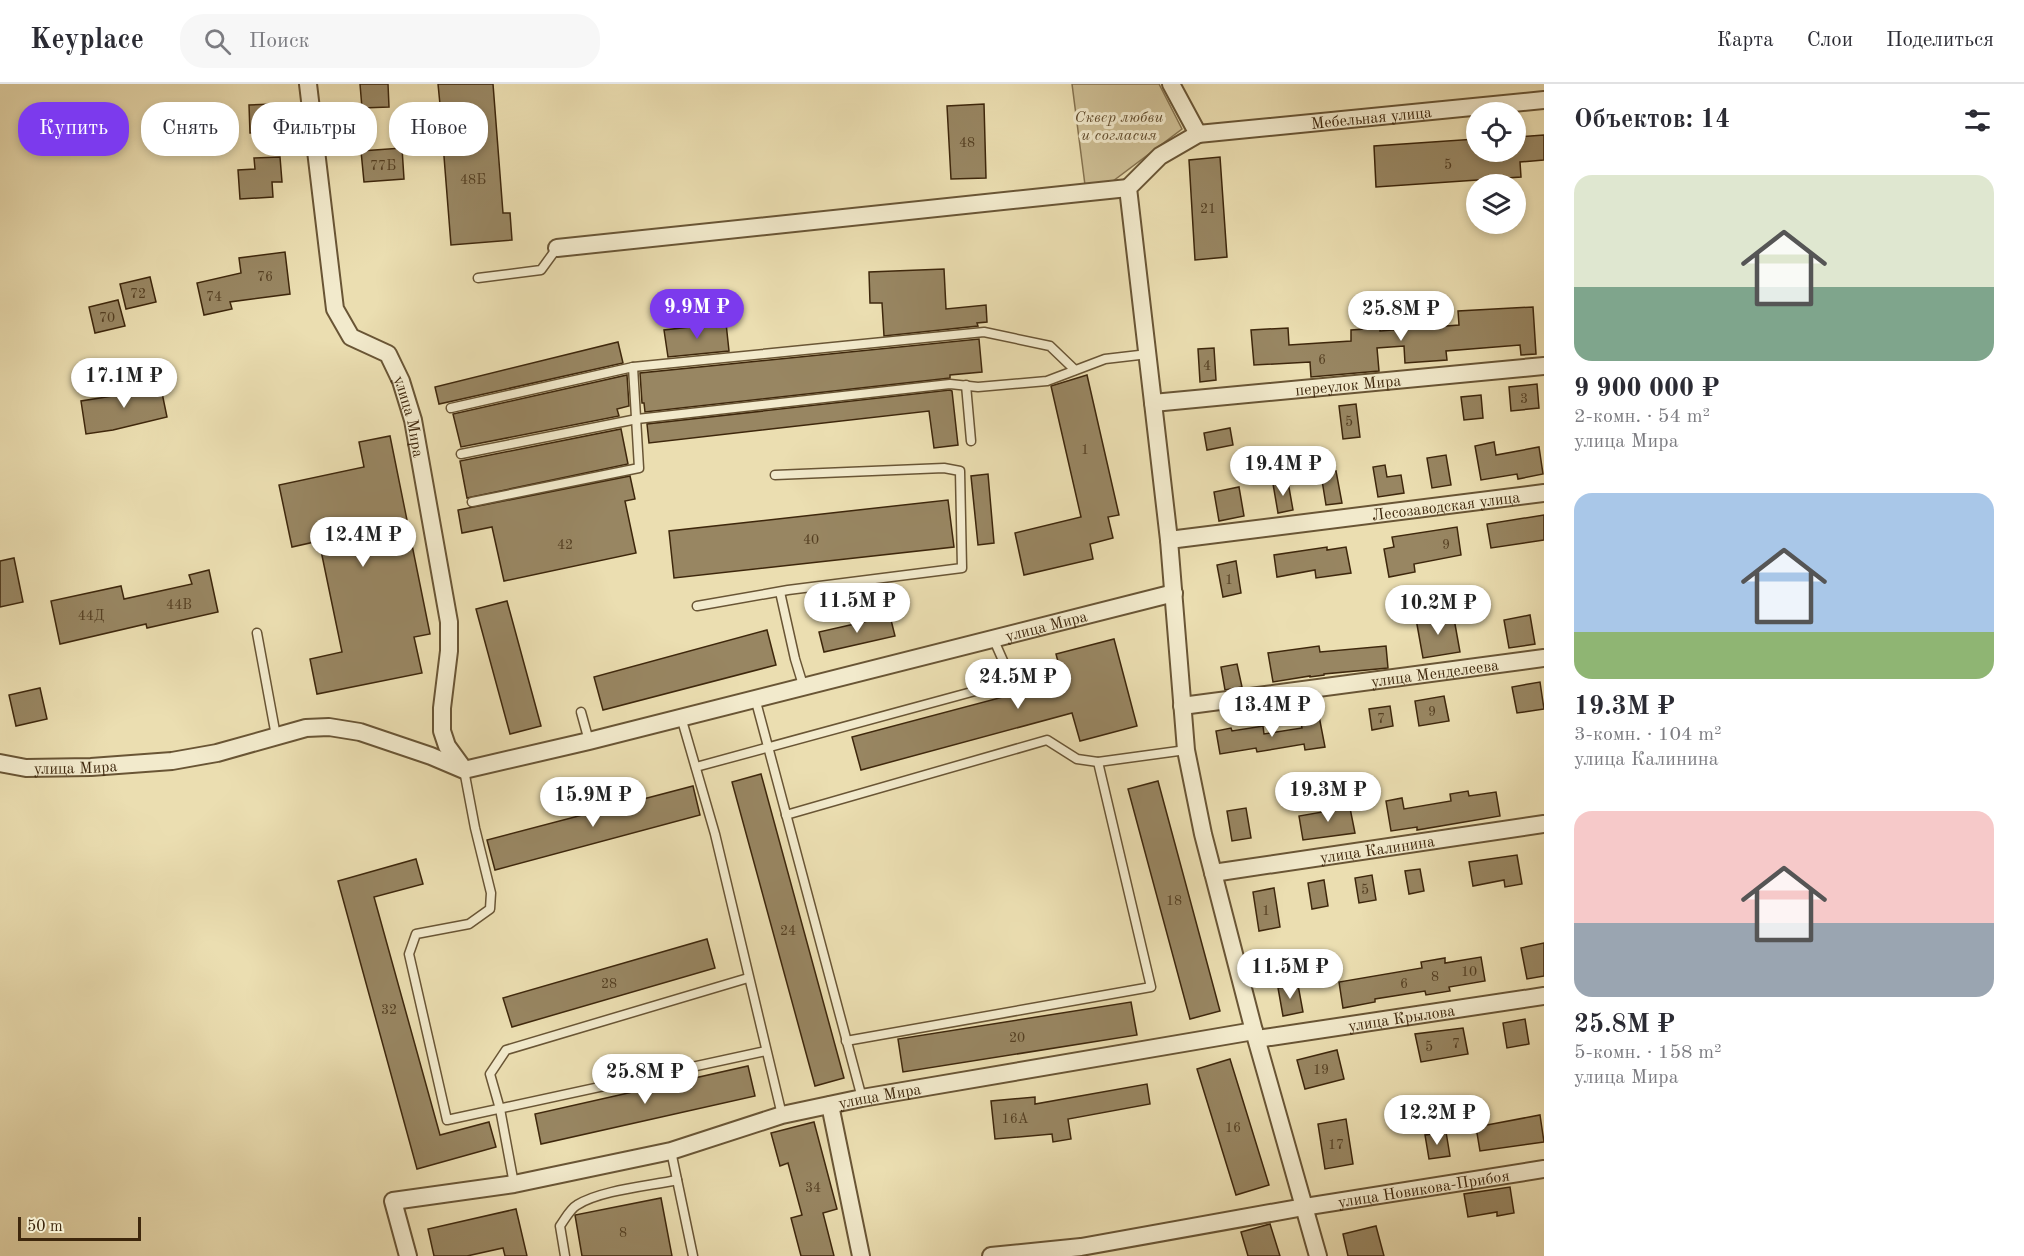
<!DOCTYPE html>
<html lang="ru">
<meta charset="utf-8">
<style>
body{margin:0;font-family:"Old Standard TT",serif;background:#f7f7f7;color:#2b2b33;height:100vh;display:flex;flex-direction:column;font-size:22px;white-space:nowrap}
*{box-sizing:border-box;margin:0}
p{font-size:20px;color:#7c7c81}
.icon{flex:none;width:33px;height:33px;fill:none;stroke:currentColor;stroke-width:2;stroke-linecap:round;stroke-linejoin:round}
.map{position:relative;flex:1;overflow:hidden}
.sheet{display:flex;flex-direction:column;background:#fff;width:480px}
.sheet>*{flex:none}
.banner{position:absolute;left:18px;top:18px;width:570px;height:54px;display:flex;gap:12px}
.buttons{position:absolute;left:1466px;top:18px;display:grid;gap:12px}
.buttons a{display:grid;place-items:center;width:60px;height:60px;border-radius:50%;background:#fff;box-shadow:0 3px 9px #0003;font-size:30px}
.scale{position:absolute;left:18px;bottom:15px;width:123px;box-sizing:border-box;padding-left:6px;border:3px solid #3e270c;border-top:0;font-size:16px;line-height:21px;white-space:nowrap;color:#3e270c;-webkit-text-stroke:4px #f2eacc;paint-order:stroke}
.price{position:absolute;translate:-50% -51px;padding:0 14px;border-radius:21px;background:#fff;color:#222;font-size:20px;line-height:39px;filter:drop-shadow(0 2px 3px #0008)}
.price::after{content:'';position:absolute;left:50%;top:36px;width:18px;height:14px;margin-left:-9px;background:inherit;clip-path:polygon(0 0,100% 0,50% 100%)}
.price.active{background:#7c3aed;color:#fff}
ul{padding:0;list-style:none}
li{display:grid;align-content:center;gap:12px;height:318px;padding:0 30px}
li span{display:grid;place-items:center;height:186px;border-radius:18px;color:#555}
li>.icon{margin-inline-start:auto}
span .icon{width:108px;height:108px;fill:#fffc;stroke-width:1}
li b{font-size:26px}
h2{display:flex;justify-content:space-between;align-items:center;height:72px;padding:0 30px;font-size:26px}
.tag{padding:0 21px;border-radius:24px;background:#fff;box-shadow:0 3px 9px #0003;font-size:21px;line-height:54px}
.tag.active{background:#7c3aed;color:#fff}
header{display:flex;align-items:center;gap:36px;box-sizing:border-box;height:84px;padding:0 30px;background:#fff;border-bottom:2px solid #e1e1e2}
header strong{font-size:28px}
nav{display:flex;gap:33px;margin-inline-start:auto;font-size:21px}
.search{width:420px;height:54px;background:#f7f7f7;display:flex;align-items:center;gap:15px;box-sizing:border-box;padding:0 21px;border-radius:24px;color:#7c7c81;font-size:22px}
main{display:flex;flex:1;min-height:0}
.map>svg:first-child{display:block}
</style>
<header>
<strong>Keyplace</strong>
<div class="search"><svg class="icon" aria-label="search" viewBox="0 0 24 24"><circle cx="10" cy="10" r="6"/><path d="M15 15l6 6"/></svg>Поиск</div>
<nav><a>Карта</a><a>Слои</a><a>Поделиться</a></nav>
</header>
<main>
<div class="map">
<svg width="1544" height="1172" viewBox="0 0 1544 1172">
<rect width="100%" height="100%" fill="#ebdeb1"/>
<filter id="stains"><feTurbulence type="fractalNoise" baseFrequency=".00333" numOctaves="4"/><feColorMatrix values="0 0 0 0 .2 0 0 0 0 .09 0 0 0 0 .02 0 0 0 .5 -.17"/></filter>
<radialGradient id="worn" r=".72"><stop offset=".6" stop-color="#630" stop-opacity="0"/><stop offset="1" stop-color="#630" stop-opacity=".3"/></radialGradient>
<path fill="#cebf95" stroke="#867350" stroke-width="1.5" d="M1072 0H1159L1182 45 1109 100 1085 101Z"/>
<g fill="#988662" stroke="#3e270c" stroke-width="1.5">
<path d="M360 0H388L389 23 362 24Z"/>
<path d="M438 0H493L503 129H510L512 156 451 161 443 60 434 61 433 42 442 41Z"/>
<path d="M273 20 275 48 250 49 249 21Z"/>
<path d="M984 20 986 94 951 95 947 22Z"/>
<path d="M1544 51V76L1520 78 1521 93 1376 103 1374 62 1476 55V68H1515V53Z"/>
<path d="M402 64 404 95 364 98 361 67Z"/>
<path d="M280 73 282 98H272L273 113 240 115 238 86 255 85 254 74Z"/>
<path d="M1220 73 1227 173 1195 176 1189 76Z"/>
<path d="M285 168 290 210 230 218 232 225 204 231 197 199 241 189 239 174Z"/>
<path d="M944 185 946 225 986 221 987 238 977 239 978 242 884 252 882 219H870L869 188Z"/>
<path d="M150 193 156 218 126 225 120 200Z"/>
<path d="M118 216 125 242 95 249 89 223Z"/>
<path d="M1533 223 1536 270 1521 271 1520 261 1446 267 1447 276 1405 279 1404 262 1377 264 1379 287 1311 293 1310 278 1254 281 1251 246 1288 244 1289 261 1351 257V246L1380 244V247L1459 241 1458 227Z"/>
<path d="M726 239 729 267 668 273 664 246Z"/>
<path d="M979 255 982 288 950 291V294L645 328 644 319H642L640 289Z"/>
<path d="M618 258 623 279 439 320 435 303Z"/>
<path d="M1214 264 1216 296 1200 298 1198 265Z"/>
<path d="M627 291 629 322 617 325 619 332 461 363 453 330Z"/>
<path d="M1087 291 1119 431 1108 433 1113 454 1090 460 1093 475 1024 491 1015 449 1081 433 1051 302Z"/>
<path d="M144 296 146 308 161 304 167 333 113 346 86 350 81 317 126 310 124 301Z"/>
<path d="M1537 300 1539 324 1511 327 1509 303Z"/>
<path d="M950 306 952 307 958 361 934 364 929 327 649 359 647 340Z"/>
<path d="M1481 311 1483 334 1464 336 1461 313Z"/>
<path d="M1356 320 1360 353 1343 355 1339 322Z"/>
<path d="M1230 344 1233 361 1207 366 1204 349Z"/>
<path d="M621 345 628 380 467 414 460 377Z"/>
<path d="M390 352 430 550 414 553 422 589 317 610 310 575 342 568 319 457 292 463 279 401 364 383 359 358Z"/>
<path d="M1494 358 1496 371 1539 363 1543 390 1518 395 1517 390 1481 396 1475 362Z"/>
<path d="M1446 371 1451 401 1432 404 1427 374Z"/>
<path d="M1385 381 1387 393 1401 391 1404 409 1378 413 1373 383Z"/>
<path d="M1336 387 1342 419 1326 421 1321 390Z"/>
<path d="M988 390 994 459 978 461 971 392Z"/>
<path d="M630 392 635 415 625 417 636 469 504 497 492 443 462 449 458 426Z"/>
<path d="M1288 398 1293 426 1278 429 1273 400Z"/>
<path d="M1239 403 1244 432 1219 437 1214 408Z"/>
<path d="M948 416 954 463 674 494 669 447Z"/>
<path d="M1544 431V456L1491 464 1487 440Z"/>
<path d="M1457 443 1461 471 1414 480 1415 488 1389 493 1384 465 1394 463 1392 453Z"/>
<path d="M1327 463V466L1346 463 1351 489 1316 494 1315 486 1277 493 1274 471Z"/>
<path d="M14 474 23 518 0 523V477Z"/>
<path d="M1236 477 1241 509 1223 513 1217 481Z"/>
<path d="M209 486 218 528 147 544 146 540 60 560 51 517 121 502 124 515 192 500 189 491Z"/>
<path d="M507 517 541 642 510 650 476 525Z"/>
<path d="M1453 529 1460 568 1423 574 1416 535Z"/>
<path d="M1530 531 1535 560 1509 564 1504 536Z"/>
<path d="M890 532 895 552 824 568 819 548Z"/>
<path d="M767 546 776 581 603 626 594 593Z"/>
<path d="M1114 555 1137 642 1080 657 1072 629 861 686 852 653 1063 597 1056 570Z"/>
<path d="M1319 562 1320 568 1386 562 1388 584 1324 590V591L1310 593V592L1273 598 1268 569Z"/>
<path d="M1237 580 1242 603 1225 606 1221 583Z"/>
<path d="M1540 598 1544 625 1517 629 1512 603Z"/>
<path d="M40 604 47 635 16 642 9 611Z"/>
<path d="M1444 612 1449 637 1419 642 1415 617Z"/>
<path d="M1390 622 1393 642 1372 646 1369 625Z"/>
<path d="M1319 632 1325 663 1305 666 1304 660 1257 668 1256 664 1220 670 1216 647 1231 644 1232 647 1263 642 1264 650 1302 644 1300 635Z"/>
<path d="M761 690 844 994 815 1002 732 698Z"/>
<path d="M1158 697 1220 927 1190 935 1128 705Z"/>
<path d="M693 702 700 731 495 786 487 756Z"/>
<path d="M1468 707 1469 712 1496 708 1500 732 1417 746V743L1391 747 1386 717 1402 714 1404 725 1451 717 1450 710Z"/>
<path d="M1349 719 1355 749 1303 756 1299 732 1334 726 1333 722Z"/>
<path d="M1246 724 1251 754 1232 757 1227 727Z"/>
<path d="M1517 771 1522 800 1505 803 1504 796 1473 802 1469 778Z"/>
<path d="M416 775 423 800 374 813 440 1051 489 1038 496 1063 417 1085 338 797Z"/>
<path d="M1420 785 1424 807 1409 810 1405 787Z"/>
<path d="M1372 791 1376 816 1359 819 1355 794Z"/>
<path d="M1324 796 1328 822 1312 825 1308 799Z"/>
<path d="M1274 804 1280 843 1259 847 1253 808Z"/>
<path d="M707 855 715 884 512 943 503 914Z"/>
<path d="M1544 859V892L1527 895 1521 864Z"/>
<path d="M1481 873 1485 897 1449 903 1450 907 1426 911 1425 907 1375 915V918L1343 924 1339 898 1422 884 1421 878 1445 874V879Z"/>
<path d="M1298 901 1303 928 1283 932 1278 904Z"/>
<path d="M1131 918 1137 951 903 988 898 955Z"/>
<path d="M1525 935 1529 960 1507 964 1503 939Z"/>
<path d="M1463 944 1468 970 1421 978 1415 950Z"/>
<path d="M1337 966 1344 995 1305 1005 1297 976Z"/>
<path d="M1230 975 1269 1101 1236 1111 1197 985Z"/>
<path d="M748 982 755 1012 541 1060 535 1030Z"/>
<path d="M1147 1000 1150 1020 1068 1035 1071 1055 1053 1058 1052 1050 995 1055 991 1017 1035 1013V1020Z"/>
<path d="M1540 1031 1544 1058 1480 1067 1476 1043Z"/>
<path d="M1346 1035 1353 1080 1325 1085 1318 1040Z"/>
<path d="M814 1038 837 1125 823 1129 834 1172H801L791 1134 802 1131 788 1079 780 1082 771 1049Z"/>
<path d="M1446 1048 1450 1072 1429 1075 1425 1051Z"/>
<path d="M1510 1103 1514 1129 1497 1132V1128L1468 1133 1464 1110Z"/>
<path d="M661 1114 672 1172H582L575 1131Z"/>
<path d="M516 1125 527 1172H505L503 1164 467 1172H434L428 1145Z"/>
<path d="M1270 1140 1280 1172H1248L1241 1148Z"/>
<path d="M1376 1142 1384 1172H1348L1343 1150Z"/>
</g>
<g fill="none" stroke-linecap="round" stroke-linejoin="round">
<g stroke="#695535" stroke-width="11">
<g id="lane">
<path d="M478 194 541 186 557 164"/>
<path d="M633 283 984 248 1050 262 1075 286"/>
<path d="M966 301 971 357"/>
<path d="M451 324 633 283 639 384 472 418"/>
<path d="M461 370 637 335 950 300 978 303 1047 297 1105 275 1148 270"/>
<path d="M780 508 795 575 803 601"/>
<path d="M697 522 788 506 962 484 960 387 944 384 775 391"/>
<path d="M257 549 276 652"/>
<path d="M755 614 862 1014"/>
<path d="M581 628 589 657"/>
<path d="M681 633 715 750 782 1031"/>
<path d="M696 683 1012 597 993 554"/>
<path d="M464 686 475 744 491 809 490 825 469 840 416 850 409 870 447 1036 766 967"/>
<path d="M786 731 1047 656 1077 675 1098 678"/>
<path d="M846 957 1151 903 1098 678 1186 666"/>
<path d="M671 1067 693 1172"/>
<path d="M514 1100 500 1025 490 990 506 966 748 894"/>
<path d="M565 1172 560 1142C565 1135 570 1125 577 1121 601 1106 649 1102 677 1096"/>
</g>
</g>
<g stroke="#695535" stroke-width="20">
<g id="street">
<path id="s1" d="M308 0 335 225 351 253 388 270 401 297 413 336 449 538V567L442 624V647L447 662 463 684"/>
<path d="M1171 0 1198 50 1160 72 1128 104 1169 456 1186 666 1203 750 1254 947 1318 1172"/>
<path id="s2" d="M1198 50 1544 16"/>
<path d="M557 164 1128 104"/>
<path id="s3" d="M1153 319 1544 282"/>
<path id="s4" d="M1169 456 1544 409"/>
<path id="s5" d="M1182 622 1544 574"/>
<path id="s6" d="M0 679 26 684 91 683 172 677 217 669 306 644 329 643 360 648 431 672 464 686 589 657 1174 509"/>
<path id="s7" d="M1213 789 1544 740"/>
<path id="s8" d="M1257 955 1544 912"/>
<path d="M830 1021 861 1172"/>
<path id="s9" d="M408 1172 393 1117 514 1100 671 1067 782 1031 862 1014 1254 947"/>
<path id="s10" d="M991 1172 1081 1163 1304 1123 1544 1085"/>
</g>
</g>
<use href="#lane" stroke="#f2eacc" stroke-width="8"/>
<use href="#street" stroke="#f2eacc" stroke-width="16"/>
</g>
<g text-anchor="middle" stroke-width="6" stroke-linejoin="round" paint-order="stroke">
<g font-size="14" fill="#543f22">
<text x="967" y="63">48</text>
<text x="1448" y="85">5</text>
<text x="383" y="86">77Б</text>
<text x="473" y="100">48Б</text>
<text x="1208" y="129">21</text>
<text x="265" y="197">76</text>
<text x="138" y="214">72</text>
<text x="214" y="217">74</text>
<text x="107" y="238">70</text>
<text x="1322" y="280">6</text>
<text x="1207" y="286">4</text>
<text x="1524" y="319">3</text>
<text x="1349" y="342">5</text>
<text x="1085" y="370">1</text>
<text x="811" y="460">40</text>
<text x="565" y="465">42</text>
<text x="1446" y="465">9</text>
<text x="1229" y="500">1</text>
<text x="179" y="525">44В</text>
<text x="91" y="536">44Д</text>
<text x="1432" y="632">9</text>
<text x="1381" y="639">7</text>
<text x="1365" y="810">5</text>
<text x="1174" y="821">18</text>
<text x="1266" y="831">1</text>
<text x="788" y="851">24</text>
<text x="1469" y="892">10</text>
<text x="1435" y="897">8</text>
<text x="609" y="904">28</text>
<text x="1404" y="904">6</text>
<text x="389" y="930">32</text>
<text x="1017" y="958">20</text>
<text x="1456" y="964">7</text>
<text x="1429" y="967">5</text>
<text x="1321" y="990">19</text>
<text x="1015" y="1039">16А</text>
<text x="1233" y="1048">16</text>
<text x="1336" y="1065">17</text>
<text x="813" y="1108">34</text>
<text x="623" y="1153">8</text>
</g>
<g font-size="16" font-style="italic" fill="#624d2e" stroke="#f2eacc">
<text x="1119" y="38">Сквер любви<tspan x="1119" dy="18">и согласия</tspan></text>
</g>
<g font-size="16" fill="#3e270c" stroke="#f2eacc">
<text dy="6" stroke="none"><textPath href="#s2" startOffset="174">Мебельная улица</textPath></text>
<text dy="6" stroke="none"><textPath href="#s3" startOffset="196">переулок Мира</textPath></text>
<text dy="6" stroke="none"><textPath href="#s1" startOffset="366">улица Мира</textPath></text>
<text dy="6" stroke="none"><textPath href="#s4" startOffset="279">Лесозаводская улица</textPath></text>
<text dy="6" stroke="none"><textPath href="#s6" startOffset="1076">улица Мира</textPath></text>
<text dy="6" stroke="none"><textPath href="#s5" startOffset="255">улица Менделеева</textPath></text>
<text dy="6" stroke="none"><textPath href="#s6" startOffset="76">улица Мира</textPath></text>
<text dy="6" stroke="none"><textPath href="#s7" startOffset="166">улица Калинина</textPath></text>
<text dy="6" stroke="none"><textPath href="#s8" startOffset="146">улица Крылова</textPath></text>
<text dy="6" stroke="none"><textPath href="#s9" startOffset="556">улица Мира</textPath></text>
<text dy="6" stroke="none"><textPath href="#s10" startOffset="438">улица Новикова-Прибоя</textPath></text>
</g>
</g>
<rect width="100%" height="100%" filter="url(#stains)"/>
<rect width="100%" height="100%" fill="url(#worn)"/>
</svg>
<div class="buttons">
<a><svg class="icon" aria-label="locate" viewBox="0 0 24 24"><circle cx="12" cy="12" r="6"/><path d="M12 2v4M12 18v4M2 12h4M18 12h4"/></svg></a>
<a><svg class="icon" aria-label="layers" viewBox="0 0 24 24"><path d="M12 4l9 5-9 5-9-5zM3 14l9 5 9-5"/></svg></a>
</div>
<div class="scale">50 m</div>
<b class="price active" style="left:697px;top:256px">9.9M ₽</b>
<b class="price" style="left:1401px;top:258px">25.8M ₽</b>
<b class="price" style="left:124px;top:325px">17.1M ₽</b>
<b class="price" style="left:1283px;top:413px">19.4M ₽</b>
<b class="price" style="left:363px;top:484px">12.4M ₽</b>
<b class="price" style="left:857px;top:550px">11.5M ₽</b>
<b class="price" style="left:1438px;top:552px">10.2M ₽</b>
<b class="price" style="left:1018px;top:626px">24.5M ₽</b>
<b class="price" style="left:1272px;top:654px">13.4M ₽</b>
<b class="price" style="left:1328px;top:739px">19.3M ₽</b>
<b class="price" style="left:593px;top:744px">15.9M ₽</b>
<b class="price" style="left:1290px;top:916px">11.5M ₽</b>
<b class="price" style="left:645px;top:1021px">25.8M ₽</b>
<b class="price" style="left:1437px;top:1062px">12.2M ₽</b>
<div class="banner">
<a class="tag active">Купить</a>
<a class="tag">Снять</a>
<a class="tag">Фильтры</a>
<a class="tag">Новое</a>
</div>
</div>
<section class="sheet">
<h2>Объектов: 14<svg class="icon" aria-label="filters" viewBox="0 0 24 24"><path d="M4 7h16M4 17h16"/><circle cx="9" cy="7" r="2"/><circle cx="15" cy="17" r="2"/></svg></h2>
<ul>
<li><span style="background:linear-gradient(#dfe7d0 60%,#7fa58c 0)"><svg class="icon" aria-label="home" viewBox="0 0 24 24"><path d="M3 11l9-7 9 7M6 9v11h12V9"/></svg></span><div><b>9 900 000 ₽</b><p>2-комн. · 54 m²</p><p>улица Мира</p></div></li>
<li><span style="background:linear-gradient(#a9c7e8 75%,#8fb573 0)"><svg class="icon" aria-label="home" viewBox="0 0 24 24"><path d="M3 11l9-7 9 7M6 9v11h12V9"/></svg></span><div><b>19.3M ₽</b><p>3-комн. · 104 m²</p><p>улица Калинина</p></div></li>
<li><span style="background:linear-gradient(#f6c9c9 60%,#9aa5b1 0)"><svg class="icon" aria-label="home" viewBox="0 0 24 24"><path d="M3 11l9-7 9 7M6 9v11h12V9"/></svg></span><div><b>25.8M ₽</b><p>5-комн. · 158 m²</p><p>улица Мира</p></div></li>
</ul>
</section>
</main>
